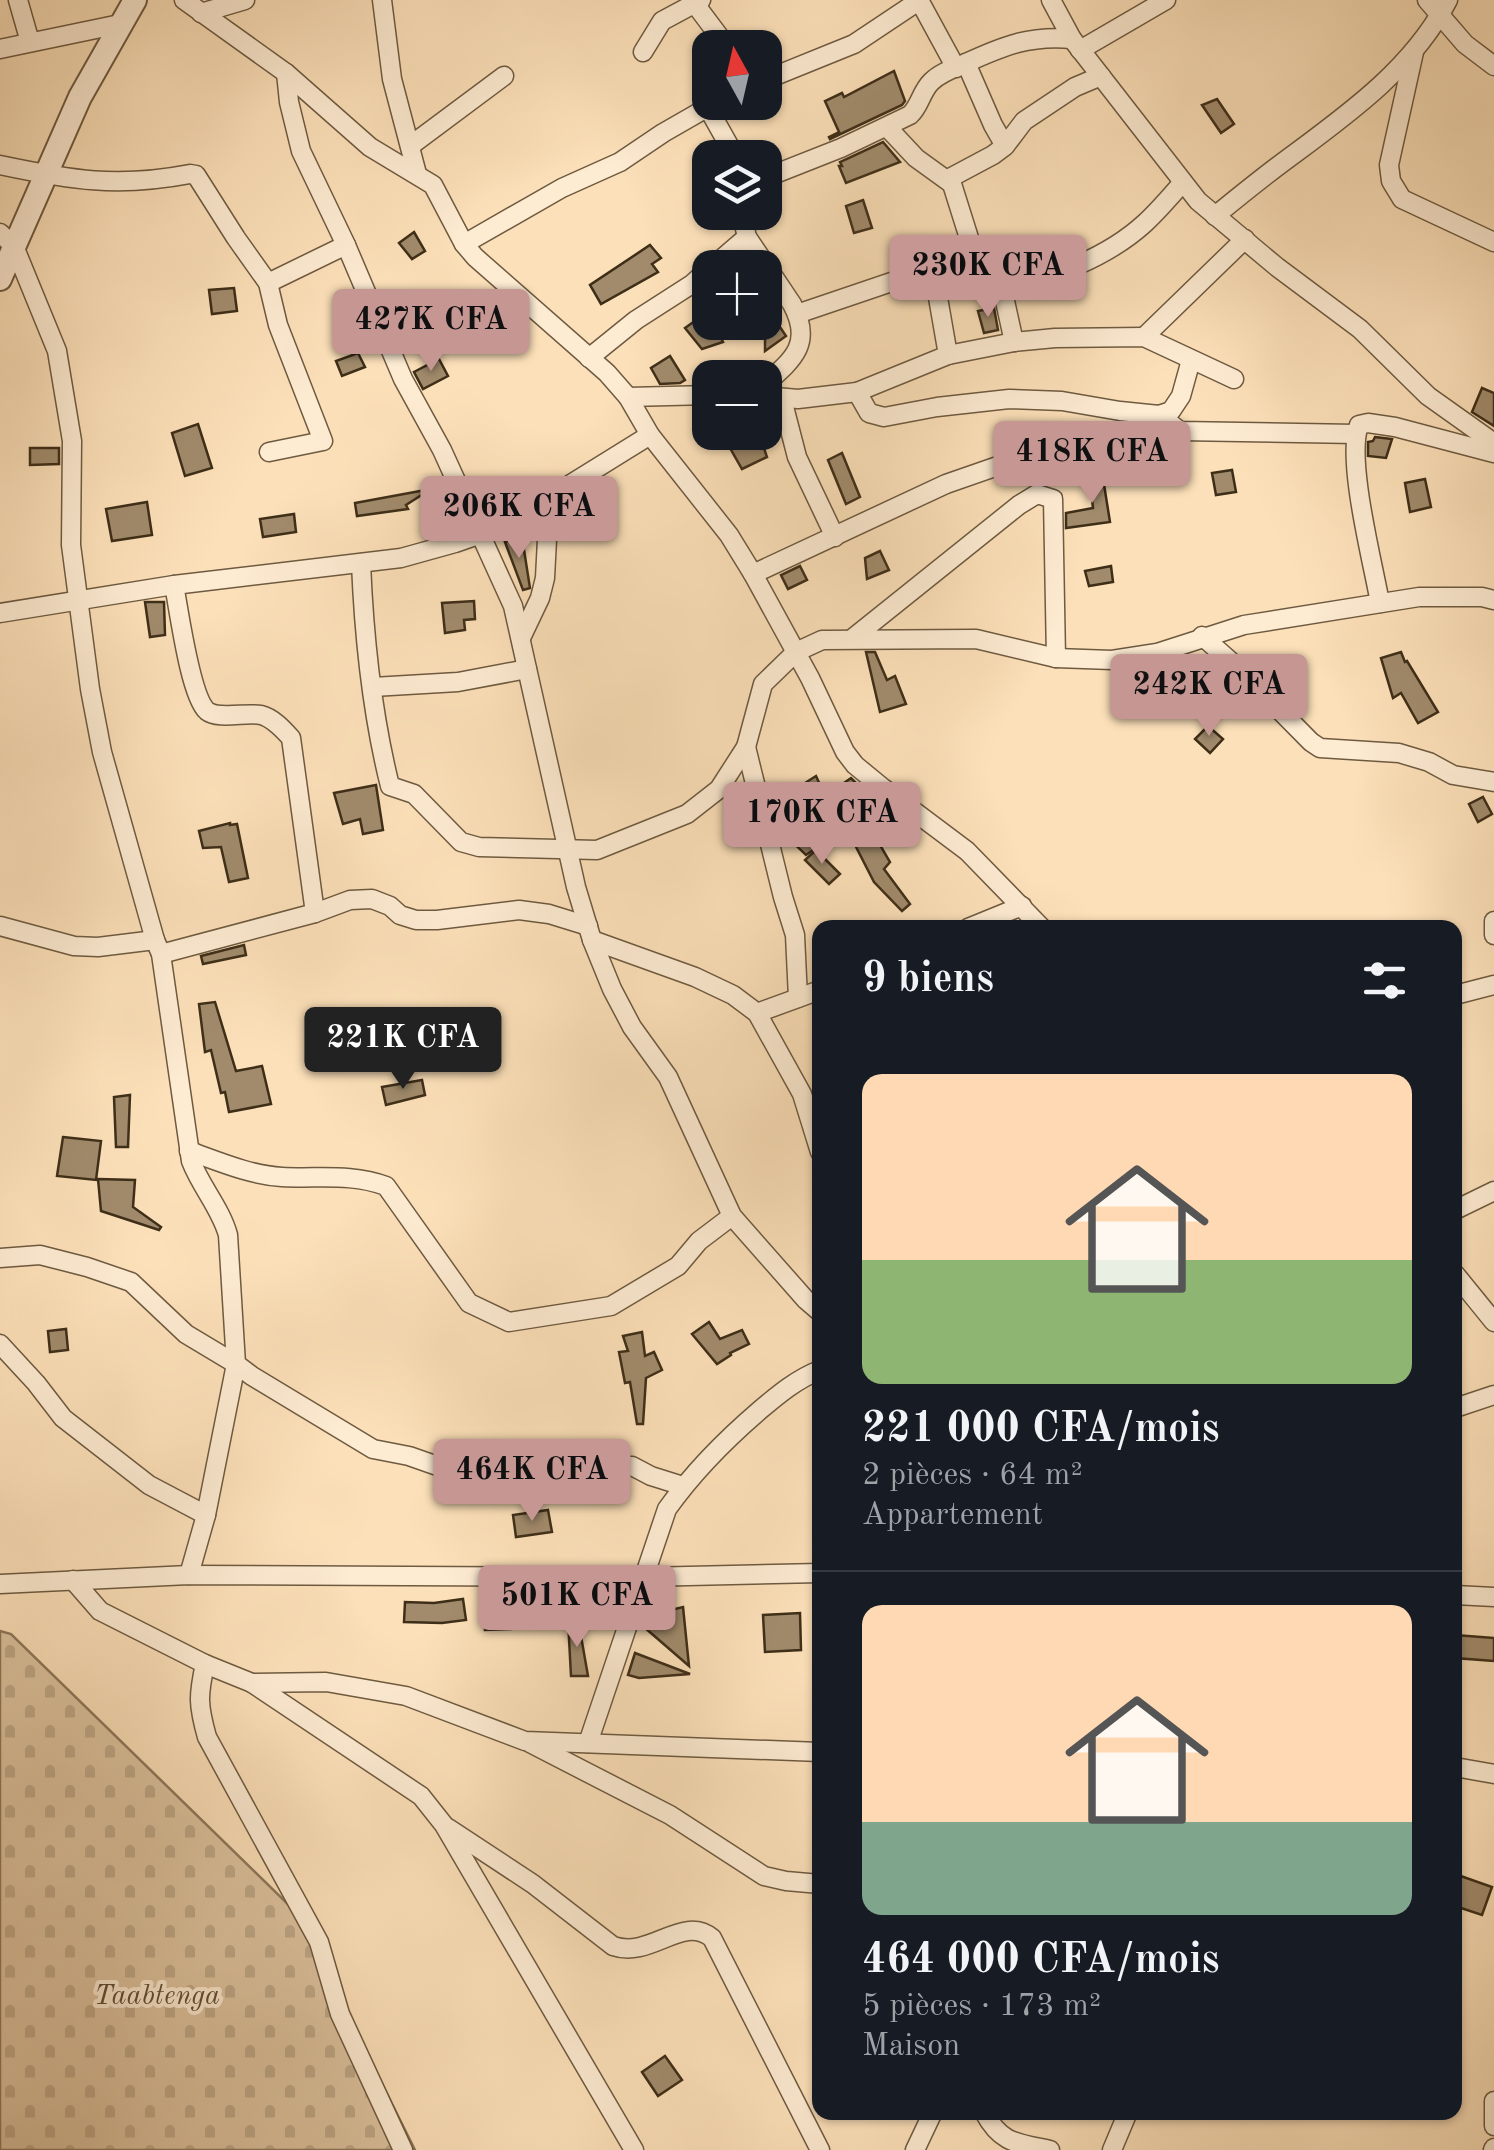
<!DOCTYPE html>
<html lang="fr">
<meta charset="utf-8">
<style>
body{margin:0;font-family:"Old Standard TT",serif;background:#20242c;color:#f1f3f6;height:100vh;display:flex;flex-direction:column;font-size:38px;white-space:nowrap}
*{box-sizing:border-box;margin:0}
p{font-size:32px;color:#9ea1a6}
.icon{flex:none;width:55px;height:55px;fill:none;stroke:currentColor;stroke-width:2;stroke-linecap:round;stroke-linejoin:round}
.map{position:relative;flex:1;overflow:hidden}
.details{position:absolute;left:812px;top:920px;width:650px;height:1200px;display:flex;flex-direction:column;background:#171b24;border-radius:20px;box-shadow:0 2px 8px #0004}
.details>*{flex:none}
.needle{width:65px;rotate:352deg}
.fabs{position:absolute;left:692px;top:30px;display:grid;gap:20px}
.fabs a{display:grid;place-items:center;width:90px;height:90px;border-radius:20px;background:#171b24;box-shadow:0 2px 8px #0004;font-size:50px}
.price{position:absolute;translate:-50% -85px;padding:0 22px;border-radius:10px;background:#c59692;color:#111;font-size:32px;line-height:65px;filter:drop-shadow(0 2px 5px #0008)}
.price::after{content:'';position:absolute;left:50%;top:60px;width:30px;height:22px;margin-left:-15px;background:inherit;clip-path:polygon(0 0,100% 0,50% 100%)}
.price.current{background:#222;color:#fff}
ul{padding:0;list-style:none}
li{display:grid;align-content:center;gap:20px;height:530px;padding:0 50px}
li+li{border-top:2px solid #363941}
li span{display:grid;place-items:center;height:310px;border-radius:20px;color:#555}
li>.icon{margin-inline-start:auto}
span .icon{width:180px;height:180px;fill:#fffc;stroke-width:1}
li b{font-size:42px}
h2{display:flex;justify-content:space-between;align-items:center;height:120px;padding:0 50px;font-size:42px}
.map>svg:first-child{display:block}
</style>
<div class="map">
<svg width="1494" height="2150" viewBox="0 0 1494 2150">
<defs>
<pattern id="cemetery-stones" width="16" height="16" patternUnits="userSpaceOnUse" patternTransform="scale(2.5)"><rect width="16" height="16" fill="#dcc29e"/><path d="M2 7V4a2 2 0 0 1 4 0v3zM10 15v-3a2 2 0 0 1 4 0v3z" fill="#bea787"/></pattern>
</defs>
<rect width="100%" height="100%" fill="#fce0b9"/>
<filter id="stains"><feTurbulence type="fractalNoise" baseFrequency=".002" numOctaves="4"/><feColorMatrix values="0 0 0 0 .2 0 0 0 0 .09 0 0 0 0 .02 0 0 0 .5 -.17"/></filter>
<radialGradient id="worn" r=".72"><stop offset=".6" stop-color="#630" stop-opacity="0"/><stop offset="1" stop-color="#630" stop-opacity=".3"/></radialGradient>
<path fill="url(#cemetery-stones)" stroke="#8d785b" stroke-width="2.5" d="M0 1631 11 1634 297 1913 415 2150H0Z"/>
<g fill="#a18b6c" stroke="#3e2e18" stroke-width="2.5">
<path d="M894 71 905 101 902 105 830 139 829 137 839 132 825 101 842 93 844 97Z"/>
<path d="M1217 99 1234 124 1221 133 1202 105Z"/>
<path d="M883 142 900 162 846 183 839 166H842L840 162Z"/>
<path d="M863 200 872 228 854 233 846 206Z"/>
<path d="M414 232 425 251 412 259 399 243Z"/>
<path d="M650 245 661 258 652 264 658 272 601 304 590 285Z"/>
<path d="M234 288 237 311 212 314 209 290Z"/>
<path d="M765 305 786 336 765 351Z"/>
<path d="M994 308 998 330 984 333 978 311Z"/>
<path d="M702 316 718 332 723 342 702 349 685 328Z"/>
<path d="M358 353 365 367 342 376 336 361Z"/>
<path d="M670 356 685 380 680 383 660 384 651 368Z"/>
<path d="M439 359 448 376 423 389 414 372Z"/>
<path d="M1482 388 1494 393V426L1472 412Z"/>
<path d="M198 424 212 468 185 476 172 433Z"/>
<path d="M759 434 767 457 742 469 730 448Z"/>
<path d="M1375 437 1392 439 1386 458 1368 456V442L1373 441Z"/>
<path d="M30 448H59V464L30 465Z"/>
<path d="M842 453 860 497 846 504 828 460Z"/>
<path d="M1232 470 1236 492 1216 495 1212 473Z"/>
<path d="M1102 472 1110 522 1066 528V513L1093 508 1089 474Z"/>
<path d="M1425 479 1431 507 1410 512 1405 483Z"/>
<path d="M431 489 406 505 408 509 357 516 355 503Z"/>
<path d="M147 502 152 535 112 541 106 509Z"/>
<path d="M294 514 296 532 263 537 260 519Z"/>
<path d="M522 537 530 588 523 590 505 542Z"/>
<path d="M880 551 889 570 867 579 865 558Z"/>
<path d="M800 566 807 580 788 589 781 575Z"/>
<path d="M1111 566 1113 582 1089 586 1085 571Z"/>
<path d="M474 601 475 619 464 620 465 630 445 633 442 603Z"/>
<path d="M145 602H164L165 635 150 637Z"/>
<path d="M866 652H875L887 680 895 676 906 704 880 712Z"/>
<path d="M1401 652 1405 662 1407 661 1438 712 1418 723 1401 693 1393 698 1381 658Z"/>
<path d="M1208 726 1223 739 1210 753 1195 739Z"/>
<path d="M816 776 825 796 851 778 859 786 833 808 846 827 806 855 784 834 811 809 797 788Z"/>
<path d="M376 785 383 830 363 834 360 819 343 824 334 793Z"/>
<path d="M1483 797 1492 814 1478 822 1469 804Z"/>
<path d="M230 823V825L237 824 248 878 229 882 221 847 203 848 199 831Z"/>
<path d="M873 833 890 862 884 869 910 904 902 911 874 882 854 843 861 839 863 842Z"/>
<path d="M816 850 840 874 829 884 805 860Z"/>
<path d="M244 945 246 955 203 964 201 956Z"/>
<path d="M215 1002 236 1071 262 1066 271 1104 229 1112 225 1092 221 1093 211 1050 205 1052 199 1004Z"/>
<path d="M422 1080 425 1095 386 1105 382 1087Z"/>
<path d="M130 1095 128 1147H116L114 1097Z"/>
<path d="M63 1137 101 1141 96 1180 57 1176Z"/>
<path d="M98 1179 135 1180 133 1207 161 1227 159 1230 101 1211Z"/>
<path d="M709 1322 720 1339 742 1330 749 1344 730 1353 731 1355 717 1364 692 1334Z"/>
<path d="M66 1329 68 1350 50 1352 48 1331Z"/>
<path d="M642 1332 645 1356 654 1352 662 1370 646 1378 643 1424H637L630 1382 625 1383 619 1352 628 1351 623 1336Z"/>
<path d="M548 1510 552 1532 516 1537 513 1515Z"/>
<path d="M463 1599 466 1620 442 1623 404 1622 405 1602 434 1603Z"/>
<path d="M683 1607 689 1666 644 1627 654 1614Z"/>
<path d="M510 1609 511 1629 485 1630 484 1610Z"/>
<path d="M800 1613 801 1650 765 1652 763 1615Z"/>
<path d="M578 1619 588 1676H571L568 1620Z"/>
<path d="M1455 1635 1494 1638V1661L1455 1658Z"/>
<path d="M635 1653 690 1674 639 1678 628 1675Z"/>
<path d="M1455 1874 1492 1887 1482 1915 1455 1906Z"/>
<path d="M665 2056 682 2080 658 2096 642 2072Z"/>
</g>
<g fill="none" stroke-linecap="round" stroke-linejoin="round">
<g stroke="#6e5a40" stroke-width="21">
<g id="minor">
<path d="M18 0 30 42"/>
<path d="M184 0 286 73 370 147 433 185 464 244 475 257 607 373 628 397 710 395"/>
<path d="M382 0 392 79 417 174"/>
<path d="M919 0 956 68"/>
<path d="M1051 0 1072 39 1198 201 1277 267 1360 329 1428 396 1494 443"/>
<path d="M1427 0 1465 44 1494 66"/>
<path d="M695 4 728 48"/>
<path d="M201 13 245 0"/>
<path d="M0 49 120 24"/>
<path d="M1080 50 1166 0"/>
<path d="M643 52 662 21 701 0"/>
<path d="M1414 52 1389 165 1391 181 1402 199 1494 242"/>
<path d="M966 63 993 125 1005 146"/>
<path d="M286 73 289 102 301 151 346 245 403 379 442 450 513 606 576 887 592 940 612 989 632 1027 668 1077 732 1216 806 1300 820 1312"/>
<path d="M765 80 854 44 920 0"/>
<path d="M708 108 736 158"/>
<path d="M887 127 916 158 952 184 974 254 988 268 1006 281 1003 292 1014 342"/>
<path d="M410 146 504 76"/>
<path d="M0 165C71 180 117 188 190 174L196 175 236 238 268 283 278 325 323 441 269 452"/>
<path d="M765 178 841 148 910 115C920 106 921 92 931 82 940 73 954 68 966 63 1003 46 1030 35 1072 39"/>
<path d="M948 179 993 155 1005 146 1024 121 1075 87 1101 76"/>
<path d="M741 212 747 237 792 304C813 343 794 359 765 384"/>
<path d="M1215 216C1237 198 1259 180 1282 163 1344 117 1412 70 1448 0"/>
<path d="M0 233 14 246 57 351 72 441 71 545 90 689 102 752 155 940 161 954 191 1161C201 1187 221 1209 228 1235L236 1364 252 1376 373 1449 409 1456 449 1470 501 1477 552 1475 632 1466 651 1476 683 1486"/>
<path d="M464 244 562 188 620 162 663 133 717 102"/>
<path d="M711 268 747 237"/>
<path d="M933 269 948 355"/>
<path d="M268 283 346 245"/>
<path d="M1003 292C1053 276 1106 259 1145 223 1159 210 1171 196 1183 182"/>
<path d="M797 314 974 254"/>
<path d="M1144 337 1245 239"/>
<path d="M589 358 636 320 692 284 710 268"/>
<path d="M857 392 869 413 884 417 937 407 1009 399 1062 401 1120 411 1159 415 1171 411 1181 396 1191 360"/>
<path d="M765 396 798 399 857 392 948 355 1014 342 1055 338 1144 337 1234 379"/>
<path d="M628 397 650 435 729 535 753 574 810 678 845 752 855 765 883 788 967 851 1042 928"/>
<path d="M782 399 797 457 835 537"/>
<path d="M1159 415 1180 431 1356 434"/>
<path d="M361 563C364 637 372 714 390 786L414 794 461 842 479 847 597 850 687 814 719 789 746 747 763 684 796 652 822 640 976 639 1056 658 1112 660 1157 653 1244 625 1419 597H1482L1494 600"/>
<path d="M753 574 946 484 1018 459"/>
<path d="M174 585C179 610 190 696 207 711 218 720 247 712 261 715 273 718 283 729 291 738L315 913"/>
<path d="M1380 603C1373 563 1346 460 1359 425L1368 423 1395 427 1494 453"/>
<path d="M0 613 174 585 401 558 455 543 521 520 571 484 650 435"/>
<path d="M1202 636 1236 666 1311 742 1320 748 1399 753 1429 762 1453 775 1494 782"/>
<path d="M521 638 540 598 545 578 549 501"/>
<path d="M853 638 1019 505 1037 494 1053 499 1056 658"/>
<path d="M373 687 458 682 527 669"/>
<path d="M746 747 783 897 795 935 798 998"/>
<path d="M1494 921V935"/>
<path d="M0 926 74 946 98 947 155 940"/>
<path d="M968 928 1022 906"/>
<path d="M592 940 695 977 733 995 757 1013 802 1094 820 1152"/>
<path d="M161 954 315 913 350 900 372 899 390 906 400 915 416 920H437L519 910 549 914 588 926"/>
<path d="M1455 995 1494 985"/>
<path d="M757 1013 820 990"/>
<path d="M189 1151C220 1162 250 1175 282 1177 318 1179 351 1173 386 1186L469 1303 509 1322 611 1306 678 1266 699 1241 732 1216"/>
<path d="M1455 1210 1494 1191"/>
<path d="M0 1258 40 1255 87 1267 131 1282 186 1334 236 1364 206 1515 189 1575"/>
<path d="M1455 1274 1494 1322"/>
<path d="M0 1344 36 1383 63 1418 149 1485 206 1515"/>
<path d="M1455 1408 1494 1395"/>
<path d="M73 1580 100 1611 205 1664 252 1683 326 1682 406 1696 525 1741 820 1752"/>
<path d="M0 1584 189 1575 645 1577 820 1573"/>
<path d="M1455 1595 1494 1597"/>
<path d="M205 1664C198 1696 198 1705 207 1737L319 1942 340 2014 403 2150"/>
<path d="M252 1683 421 1796 444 1825 634 2150"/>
<path d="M530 1743 670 1815 764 1876 786 1881 820 1884"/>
<path d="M588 1743 667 1509C694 1471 725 1440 760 1410 779 1394 797 1379 820 1370"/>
<path d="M1455 1767 1494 1774"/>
<path d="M448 1828 533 1884 613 1946C651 1959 682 1914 712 1938L820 2150"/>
<path d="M1494 2101V2126"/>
<path d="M984 2112C1001 2144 1017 2143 1050 2150"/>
<path d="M915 2150 933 2112"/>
<path d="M1112 2150 1128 2112"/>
<path d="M1493 2150 1494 2148"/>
</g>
</g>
<g stroke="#6e5a40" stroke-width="26">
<path id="tertiary" d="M0 279 80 97 135 0"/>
</g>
<use href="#minor" stroke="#fdebd2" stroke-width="18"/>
<use href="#tertiary" stroke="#fdebd2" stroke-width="22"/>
</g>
<g text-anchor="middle" stroke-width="8" stroke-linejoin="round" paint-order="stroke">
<g font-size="28" font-style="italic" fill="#5e4c33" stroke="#fdebd2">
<text x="157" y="2004">Taabtenga</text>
</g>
</g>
<rect width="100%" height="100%" filter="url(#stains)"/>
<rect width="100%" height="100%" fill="url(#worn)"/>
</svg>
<div class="fabs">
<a><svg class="needle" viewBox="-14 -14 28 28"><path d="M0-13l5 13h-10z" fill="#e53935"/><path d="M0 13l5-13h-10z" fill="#9ea1a6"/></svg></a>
<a><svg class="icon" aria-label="layers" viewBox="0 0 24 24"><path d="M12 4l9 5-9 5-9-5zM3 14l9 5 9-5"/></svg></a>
<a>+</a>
<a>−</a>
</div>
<b class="price" style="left:988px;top:320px">230K CFA</b>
<b class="price" style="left:431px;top:374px">427K CFA</b>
<b class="price" style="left:1092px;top:506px">418K CFA</b>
<b class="price" style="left:519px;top:561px">206K CFA</b>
<b class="price" style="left:1209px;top:739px">242K CFA</b>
<b class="price" style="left:822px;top:867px">170K CFA</b>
<b class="price current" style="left:403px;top:1092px">221K CFA</b>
<b class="price" style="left:532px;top:1524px">464K CFA</b>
<b class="price" style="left:577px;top:1650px">501K CFA</b>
<section class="details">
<h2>9 biens<svg class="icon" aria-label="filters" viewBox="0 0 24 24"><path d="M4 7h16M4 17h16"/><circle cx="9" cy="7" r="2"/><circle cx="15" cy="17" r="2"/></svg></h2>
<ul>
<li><span style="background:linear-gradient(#ffd9b3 60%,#8fb573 0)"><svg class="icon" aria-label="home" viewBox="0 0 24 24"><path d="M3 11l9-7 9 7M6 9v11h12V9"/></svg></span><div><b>221 000 CFA/mois</b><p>2 pièces · 64 m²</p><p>Appartement</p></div></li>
<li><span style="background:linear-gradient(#ffd9b3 70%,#7fa58c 0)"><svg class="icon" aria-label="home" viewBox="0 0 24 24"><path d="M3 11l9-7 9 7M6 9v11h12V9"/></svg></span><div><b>464 000 CFA/mois</b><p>5 pièces · 173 m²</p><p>Maison</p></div></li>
</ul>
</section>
</div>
